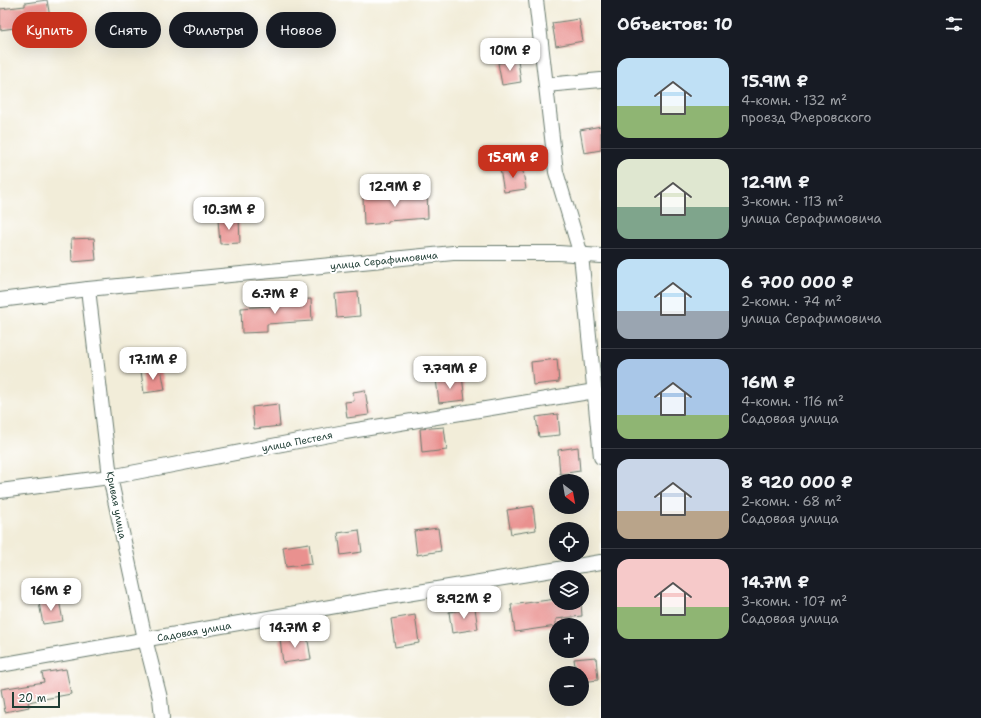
<!DOCTYPE html>
<html lang="ru">
<meta charset="utf-8">
<style>
body{margin:0;font-family:"Shantell Sans",sans-serif;background:#20242c;color:#f1f3f6;height:100vh;display:flex;flex-direction:column;font-size:15px;white-space:nowrap}
*{box-sizing:border-box;margin:0}
p{font-size:13px;color:#9ea1a6}
.icon{flex:none;width:22px;height:22px;fill:none;stroke:currentColor;stroke-width:2;stroke-linecap:round;stroke-linejoin:round}
.map{position:relative;flex:1;overflow:hidden}
.sheet{display:flex;flex-direction:column;background:#171b24;width:380px}
.sheet>*{flex:none}
.hud{position:absolute;left:12px;top:12px;width:380px;height:36px;display:flex;gap:8px}
.needle{width:26px;rotate:149deg}
.tools{position:absolute;left:549px;top:474px;display:grid;gap:8px}
.tools a{display:grid;place-items:center;width:40px;height:40px;border-radius:50%;background:#171b24;box-shadow:0 4px 16px #0002;font-size:20px}
.scale{position:absolute;left:12px;bottom:10px;width:48px;box-sizing:border-box;padding-left:4px;border:2px solid #1f3d34;border-top:0;font-size:11px;line-height:14px;white-space:nowrap;color:#1f3d34;-webkit-text-stroke:3px #fff;paint-order:stroke}
.price{position:absolute;translate:-50% -34px;padding:0 9px;border-radius:8px;background:#fff;color:#222;font-size:13px;line-height:26px;filter:drop-shadow(0 1px 2px #0008)}
.price::after{content:'';position:absolute;left:50%;top:24px;width:12px;height:9px;margin-left:-6px;background:inherit;clip-path:polygon(0 0,100% 0,50% 100%)}
.price.active{background:#c8321e;color:#fff}
ul{padding:0;list-style:none}
li{display:flex;align-items:center;gap:12px;height:100px;padding:0 16px}
li+li{border-top:1px solid #363941}
li span{display:grid;place-items:center;flex:none;width:112px;height:80px;border-radius:12px;color:#555}
li>.icon{margin-inline-start:auto}
span .icon{width:48px;height:48px;fill:#fffc;stroke-width:1}
li b{font-size:17px}
h2{display:flex;justify-content:space-between;align-items:center;height:48px;padding:0 16px;font-size:17px}
.pill{padding:0 14px;border-radius:18px;background:#171b24;box-shadow:0 4px 16px #0002;font-size:14px;line-height:36px}
.pill.active{background:#c8321e;color:#fff}
main{display:flex;flex:1;min-height:0}
.map>svg:first-child{display:block}
</style>
<main>
<div class="map">
<svg width="601" height="718" viewBox="0 0 601 718">
<rect width="100%" height="100%" fill="#fff"/>
<filter id="ink" filterUnits="userSpaceOnUse"><feTurbulence type="fractalNoise" baseFrequency=".025" numOctaves="2"/><feDisplacementMap in="SourceGraphic" scale="8" xChannelSelector="R" yChannelSelector="G"/><feConvolveMatrix kernelMatrix="1 2 1 2 8 2 1 2 1" color-interpolation-filters="sRGB"/></filter>
<filter id="wash" filterUnits="userSpaceOnUse"><feTurbulence type="fractalNoise" baseFrequency=".012" numOctaves="4" result="noise"/><feDisplacementMap in="SourceGraphic" scale="16" xChannelSelector="R" yChannelSelector="G"/><feGaussianBlur stdDeviation="0.9" result="paint"/><feColorMatrix in="noise" values="0 0 0 0 0 0 0 0 0 0 0 0 0 0 0 0 0 1.4 0 .05"/><feComposite in="paint" operator="in"/></filter>
<g filter="url(#wash)">
<rect width="100%" height="100%" fill="#f2edd9"/>
<g id="blocks">
<g fill="#e9918f">
<path d="M47 0 51 23 0 30V9L25 6V3Z"/>
<path d="M579 19 583 41 556 46 552 23Z"/>
<path d="M518 60 521 82 502 85 498 63Z"/>
<path d="M601 126V150L584 153 580 130Z"/>
<path d="M522 166 526 189 504 192 500 169Z"/>
<path d="M427 192 428 218 388 221V223L364 225 363 197Z"/>
<path d="M239 218 240 243 220 244 218 220Z"/>
<path d="M94 238 96 260 72 262 71 239Z"/>
<path d="M358 292 360 316 337 318 335 294Z"/>
<path d="M311 299 312 321 267 324V332L242 333 241 308 284 305V301Z"/>
<path d="M557 359 559 382 533 385 531 362Z"/>
<path d="M161 368 165 390 144 393 141 371Z"/>
<path d="M462 376 465 400 439 403 436 379Z"/>
<path d="M365 390 369 415 347 418 345 402 354 401 353 392Z"/>
<path d="M278 404 280 426 254 429 252 407Z"/>
<path d="M558 414 560 435 539 437 536 417Z"/>
<path d="M444 427 447 450 422 453 420 429Z"/>
<path d="M578 447 580 471 560 474 558 450Z"/>
<path d="M533 506 536 530 511 534 507 510Z"/>
<path d="M438 528 441 551 417 555 414 531Z"/>
<path d="M359 530 362 552 341 555 338 533Z"/>
<path d="M309 543 312 564 286 567 283 547Z"/>
<path d="M556 599V603H581L582 616 556 619V626L515 632 511 605Z"/>
<path d="M59 600 63 621 43 624 39 603Z"/>
<path d="M475 608 478 629 452 633 449 612Z"/>
<path d="M415 615 419 643 395 647 391 619Z"/>
<path d="M307 635 311 659 283 663 280 639Z"/>
<path d="M596 657 598 680 582 682V673H576L574 659Z"/>
<path d="M66 669 71 694 28 702 29 707 5 712 1 689 44 682 42 673Z"/>
</g>
</g>
</g>
<g filter="url(#ink)">
<use href="#blocks" fill-opacity="0" stroke="#697b6e" stroke-width="1"/>
<g fill="none" stroke-linecap="round" stroke-linejoin="round">
<g stroke="#697b6e" stroke-width="16">
<g id="minor">
<path d="M536 0 556 172 581 255 601 457"/>
<path d="M546 85 601 80"/>
<path d="M88 289 110 477 145 639 160 698 162 718"/>
<path d="M0 300 88 289 453 253H559L601 256"/>
<path d="M0 491 110 477 345 432 595 391"/>
<path d="M0 665 370 600 601 562"/>
</g>
</g>
<use href="#minor" stroke="#fff" stroke-width="14"/>
</g>
</g>
<g text-anchor="middle" stroke-width="4" stroke-linejoin="round" paint-order="stroke">
<g font-size="10" fill="#1f3d34" stroke="#fff">
<text transform="translate(384 260) rotate(-6)" y="4">улица Серафимовича</text>
<text transform="translate(297 441) rotate(-11)" y="4">улица Пестеля</text>
<text transform="translate(117 505) rotate(79)" y="4">Кривая улица</text>
<text transform="translate(194 631) rotate(-10)" y="4">Садовая улица</text>
</g>
</g>
</svg>
<div class="tools">
<a><svg class="needle" viewBox="-14 -14 28 28"><path d="M0-13l5 13h-10z" fill="#e53935"/><path d="M0 13l5-13h-10z" fill="#9ea1a6"/></svg></a>
<a><svg class="icon" aria-label="locate" viewBox="0 0 24 24"><circle cx="12" cy="12" r="6"/><path d="M12 2v4M12 18v4M2 12h4M18 12h4"/></svg></a>
<a><svg class="icon" aria-label="layers" viewBox="0 0 24 24"><path d="M12 4l9 5-9 5-9-5zM3 14l9 5 9-5"/></svg></a>
<a>+</a>
<a>−</a>
</div>
<div class="scale">20 m</div>
<b class="price" style="left:510px;top:72px">10M ₽</b>
<b class="price active" style="left:513px;top:179px">15.9M ₽</b>
<b class="price" style="left:395px;top:208px">12.9M ₽</b>
<b class="price" style="left:229px;top:231px">10.3M ₽</b>
<b class="price" style="left:275px;top:315px">6.7M ₽</b>
<b class="price" style="left:153px;top:381px">17.1M ₽</b>
<b class="price" style="left:450px;top:390px">7.79M ₽</b>
<b class="price" style="left:51px;top:612px">16M ₽</b>
<b class="price" style="left:464px;top:620px">8.92M ₽</b>
<b class="price" style="left:295px;top:649px">14.7M ₽</b>
<div class="hud">
<a class="pill active">Купить</a>
<a class="pill">Снять</a>
<a class="pill">Фильтры</a>
<a class="pill">Новое</a>
</div>
</div>
<section class="sheet">
<h2>Объектов: 10<svg class="icon" aria-label="filters" viewBox="0 0 24 24"><path d="M4 7h16M4 17h16"/><circle cx="9" cy="7" r="2"/><circle cx="15" cy="17" r="2"/></svg></h2>
<ul>
<li><span style="background:linear-gradient(#bfe0f5 60%,#8fb573 0)"><svg class="icon" aria-label="home" viewBox="0 0 24 24"><path d="M3 11l9-7 9 7M6 9v11h12V9"/></svg></span><div><b>15.9M ₽</b><p>4-комн. · 132 m²</p><p>проезд Флеровского</p></div></li>
<li><span style="background:linear-gradient(#dfe7d0 60%,#7fa58c 0)"><svg class="icon" aria-label="home" viewBox="0 0 24 24"><path d="M3 11l9-7 9 7M6 9v11h12V9"/></svg></span><div><b>12.9M ₽</b><p>3-комн. · 113 m²</p><p>улица Серафимовича</p></div></li>
<li><span style="background:linear-gradient(#bfe0f5 65%,#9aa5b1 0)"><svg class="icon" aria-label="home" viewBox="0 0 24 24"><path d="M3 11l9-7 9 7M6 9v11h12V9"/></svg></span><div><b>6 700 000 ₽</b><p>2-комн. · 74 m²</p><p>улица Серафимовича</p></div></li>
<li><span style="background:linear-gradient(#a9c7e8 70%,#8fb573 0)"><svg class="icon" aria-label="home" viewBox="0 0 24 24"><path d="M3 11l9-7 9 7M6 9v11h12V9"/></svg></span><div><b>16M ₽</b><p>4-комн. · 116 m²</p><p>Садовая улица</p></div></li>
<li><span style="background:linear-gradient(#c9d6e8 65%,#b9a48a 0)"><svg class="icon" aria-label="home" viewBox="0 0 24 24"><path d="M3 11l9-7 9 7M6 9v11h12V9"/></svg></span><div><b>8 920 000 ₽</b><p>2-комн. · 68 m²</p><p>Садовая улица</p></div></li>
<li><span style="background:linear-gradient(#f6c9c9 60%,#8fb573 0)"><svg class="icon" aria-label="home" viewBox="0 0 24 24"><path d="M3 11l9-7 9 7M6 9v11h12V9"/></svg></span><div><b>14.7M ₽</b><p>3-комн. · 107 m²</p><p>Садовая улица</p></div></li>
</ul>
</section>
</main>
